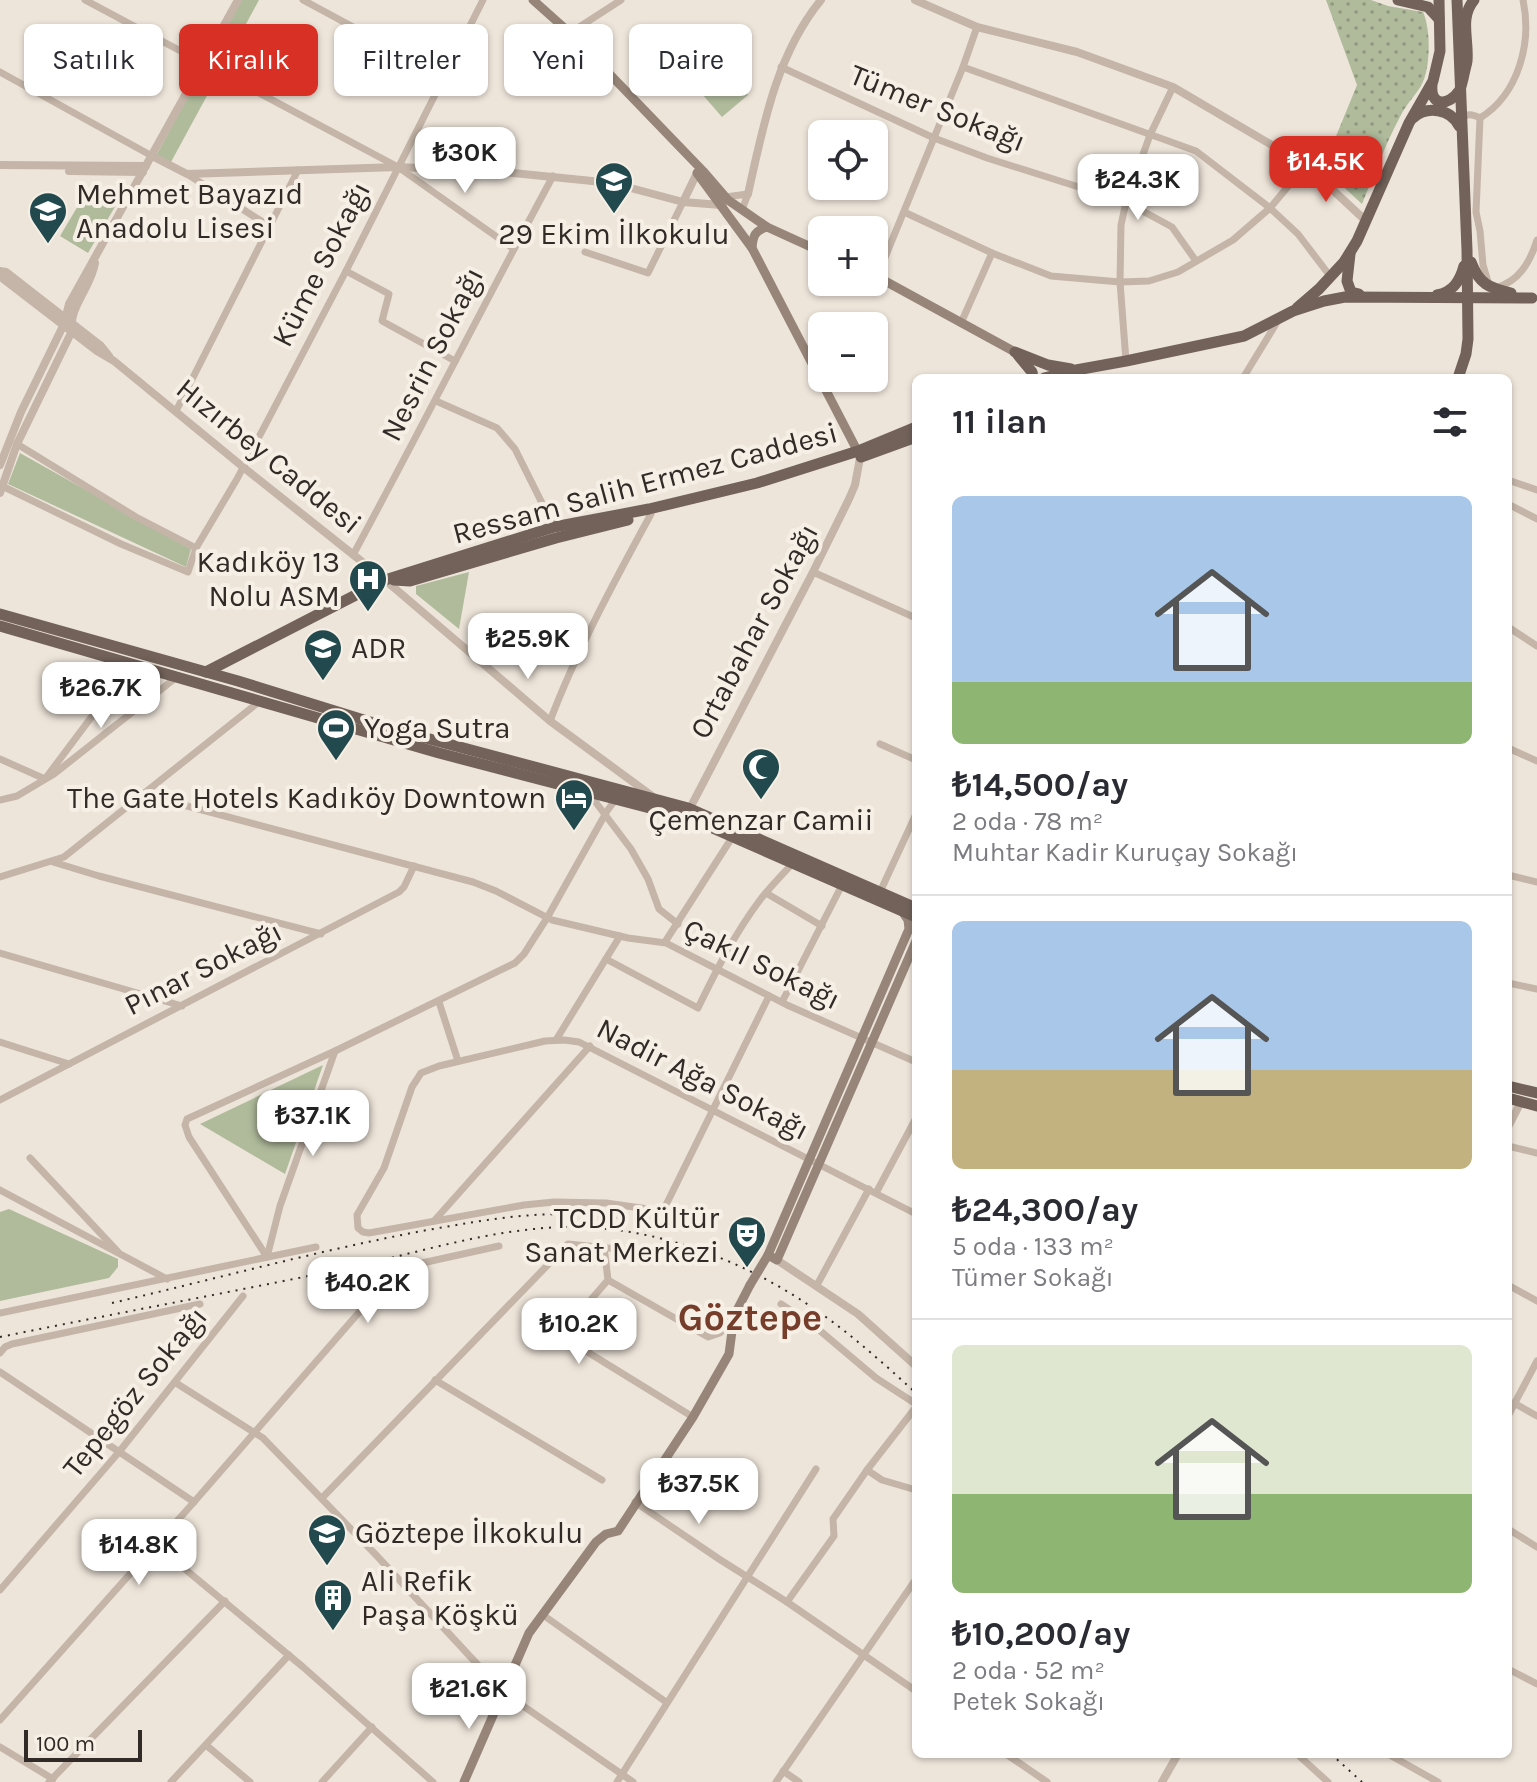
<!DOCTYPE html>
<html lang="tr">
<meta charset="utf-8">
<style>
body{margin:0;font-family:Karla,sans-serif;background:#f7f7f7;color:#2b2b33;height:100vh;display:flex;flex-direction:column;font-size:30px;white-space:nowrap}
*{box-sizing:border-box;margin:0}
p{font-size:26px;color:#7c7c81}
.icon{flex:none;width:44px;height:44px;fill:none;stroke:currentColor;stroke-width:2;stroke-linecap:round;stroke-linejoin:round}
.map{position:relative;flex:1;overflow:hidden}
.sheet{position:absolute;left:912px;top:374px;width:600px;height:1384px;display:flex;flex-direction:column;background:#fff;border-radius:12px;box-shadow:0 2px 6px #0004}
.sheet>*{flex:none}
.guide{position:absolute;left:24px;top:24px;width:760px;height:72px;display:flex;gap:16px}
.tools{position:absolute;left:808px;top:120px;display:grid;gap:16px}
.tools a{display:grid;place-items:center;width:80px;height:80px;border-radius:12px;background:#fff;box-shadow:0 2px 6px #0004;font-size:40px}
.scale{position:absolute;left:24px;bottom:20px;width:118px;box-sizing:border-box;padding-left:8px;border:4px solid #322a27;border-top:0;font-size:22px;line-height:28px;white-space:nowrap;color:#322a27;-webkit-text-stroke:6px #f6efe5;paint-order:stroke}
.price{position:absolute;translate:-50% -68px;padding:0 18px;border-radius:16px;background:#fff;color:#222;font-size:26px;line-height:52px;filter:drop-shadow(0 2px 4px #0008)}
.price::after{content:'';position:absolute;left:50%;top:48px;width:24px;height:18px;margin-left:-12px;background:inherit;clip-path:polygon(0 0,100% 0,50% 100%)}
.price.selected{background:#d93025;color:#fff}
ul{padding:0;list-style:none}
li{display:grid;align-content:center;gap:16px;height:424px;padding:0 40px}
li+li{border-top:2px solid #e1e1e2}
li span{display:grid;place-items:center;height:248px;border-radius:12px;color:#555}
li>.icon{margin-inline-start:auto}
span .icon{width:144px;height:144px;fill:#fffc;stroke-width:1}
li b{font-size:34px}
h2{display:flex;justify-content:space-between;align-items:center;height:96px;padding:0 40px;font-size:34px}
.chip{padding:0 28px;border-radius:12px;background:#fff;box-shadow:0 2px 6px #0004;font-size:28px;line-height:72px}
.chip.selected{background:#d93025;color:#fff}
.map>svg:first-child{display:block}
</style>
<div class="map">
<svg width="1537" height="1782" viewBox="0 0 1537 1782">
<defs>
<pattern id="grass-dots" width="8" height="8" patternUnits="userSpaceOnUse" patternTransform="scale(2)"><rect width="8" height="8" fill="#b0bb9c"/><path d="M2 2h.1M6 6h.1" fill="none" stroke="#90987f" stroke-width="1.8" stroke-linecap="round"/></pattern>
</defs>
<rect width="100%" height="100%" fill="#eee5da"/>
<path fill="url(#grass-dots)" d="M1326 0H1371L1388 6 1423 12C1431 29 1431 69 1421 86 1414 97 1405 106 1400 117 1385 145 1374 175 1362 204L1323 168 1357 85Z"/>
<g fill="#b0bb9c">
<path d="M240 0H259L171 162 156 156Z"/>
<path d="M728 71 748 95 722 117 702 94Z"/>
<path d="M88 189 116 205 88 253 60 236Z"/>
<path d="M20 453 191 549 186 567 8 484Z"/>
<path d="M469 572 459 629 416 594V586Z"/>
<path d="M323 1065 285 1174 200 1124Z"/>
<path d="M9 1209 118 1259V1267L109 1278 0 1301V1212Z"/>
</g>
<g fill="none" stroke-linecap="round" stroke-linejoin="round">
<g stroke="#c4b5a8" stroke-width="7">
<path d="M85 0 398 167 514 249"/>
<path d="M303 0 444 76"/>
<path d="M570 33 621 0"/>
<path d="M781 67 934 138 987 158 1126 202 1172 227 1196 261"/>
<path d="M963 67 1196 151 1270 208 1298 234 1330 276"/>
<path d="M0 72 152 156"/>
<path d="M1480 118C1519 94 1532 42 1523 0"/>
<path d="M1460 119C1468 113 1472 114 1480 118L1476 212 1480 231 1483 265 1489 285"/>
<path d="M187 174 269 226"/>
<path d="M725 197 748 194 742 210"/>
<path d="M904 212 992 253 1051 276 1120 282 1149 281 1178 272 1233 240 1270 208 1306 165"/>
<path d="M585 252 648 273 683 202"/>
<path d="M346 271 389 294 382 321 455 361"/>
<path d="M877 277 963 67 977 27"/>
<path d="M1495 288C1519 282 1530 262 1537 240"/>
<path d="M961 323 992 253"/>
<path d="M1126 361 1120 282 1121 225 1126 202 1150 135 1173 87"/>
<path d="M1243 378 1279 319"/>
<path d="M436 401 497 428 515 449 554 527"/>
<path d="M176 411 298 170"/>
<path d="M17 444 136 517 196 548"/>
<path d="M1508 480 1537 490"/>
<path d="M0 485 121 544 188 572 196 548 237 479 346 271 483 0"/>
<path d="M1508 504 1537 519"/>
<path d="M353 555C421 429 485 302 553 176"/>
<path d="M813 572 916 618"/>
<path d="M1508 627 1537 646"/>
<path d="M550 721C577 650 615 580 651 514"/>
<path d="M880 744 916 760"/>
<path d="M1508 748 1537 761"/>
<path d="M0 759 45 779 132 663"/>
<path d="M142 794 473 882 496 891 552 920 628 938 666 943 787 1005 916 1062"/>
<path d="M587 794 594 800 631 849 648 879 659 909 678 924"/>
<path d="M0 800 17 796 54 774 178 676"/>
<path d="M53 862 99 876 321 934"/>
<path d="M1508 875 1537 882"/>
<path d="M0 877 64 857 260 701"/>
<path d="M880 892 916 814"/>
<path d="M766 893 822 926"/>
<path d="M665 942 733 836"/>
<path d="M0 953 182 1006"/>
<path d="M606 959 698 1008C716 971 735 933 760 900 770 887 782 875 793 863"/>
<path d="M1508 983 1537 989"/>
<path d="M769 996 664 1209 662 1211 606 1203 554 1202 524 1205 369 1233 363 1232 358 1228 357 1215 384 1168 412 1087 421 1073 439 1066 545 1041 564 1040 579 1042 916 1214"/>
<path d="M439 1002 458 1061"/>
<path d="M782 1002 842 885"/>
<path d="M556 1040 620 936"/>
<path d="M0 1042 69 1064"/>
<path d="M0 1100 399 892 404 887 414 866"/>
<path d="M1508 1146 1537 1153"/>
<path d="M30 1158 118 1252"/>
<path d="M0 1190 167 1279"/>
<path d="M876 1193 916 1118"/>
<path d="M434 1221 590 1046"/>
<path d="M604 1247 608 1280 569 1325 566 1333 568 1340 693 1417"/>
<path d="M267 1257 189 1137 185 1125 187 1119 335 1051 515 963 524 954 547 918 607 811 616 799"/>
<path d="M267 1257 280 1206 335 1051"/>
<path d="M608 1280 708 1337 720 1333 734 1317"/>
<path d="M817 1285 869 1189"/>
<path d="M1508 1285 1537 1301"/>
<path d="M781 1304 818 1329 876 1378 916 1404"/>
<path d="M0 1313 316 1247"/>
<path d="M0 1353 5 1347 12 1344 200 1304"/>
<path d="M0 1372 194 1502"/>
<path d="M435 1380 602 1480"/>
<path d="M176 1383 263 1438 377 1556 503 1692 633 1782"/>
<path d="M1514 1403 1537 1416"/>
<path d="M1508 1416 1537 1361"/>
<path d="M867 1470 882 1480 916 1490"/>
<path d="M322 1498 568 1244 638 1251"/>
<path d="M635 1502 719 1559 787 1602 916 1691"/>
<path d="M1508 1529 1537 1547"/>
<path d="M156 1545 303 1667 433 1782"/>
<path d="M0 1590 119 1452 243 1296"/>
<path d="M787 1602 834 1536 833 1519 867 1470 916 1407"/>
<path d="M543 1615 666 1702"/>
<path d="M1508 1669 1537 1684"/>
<path d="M0 1720 194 1502 388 1279 404 1267 499 1246"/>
<path d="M206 1745 250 1782"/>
<path d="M0 1747 53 1779"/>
<path d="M1006 1754 1047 1782"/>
<path d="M1297 1754 1328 1782"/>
<path d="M1388 1754 1438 1782"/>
<path d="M783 1771 799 1782"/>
<path d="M49 1782 225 1601"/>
<path d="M171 1782 289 1655"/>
<path d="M322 1782 372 1727"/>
<path d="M617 1782 816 1469"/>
<path d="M776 1782 916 1579"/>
</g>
<g stroke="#c4b5a8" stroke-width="8">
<path d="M915 0 977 27 1077 52 1173 87 1306 165 1366 221"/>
<path d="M152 156 187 174 398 167 503 172 612 183 683 202 721 205 723 204"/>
<path d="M0 165 146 166"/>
<path d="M69 171 143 172"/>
<path d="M748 194C763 127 776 55 821 0"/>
<path d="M683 202 697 173"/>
<path d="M0 271 6 272 101 346 109 356"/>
<path d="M0 273 2 278 97 351 114 361 243 467 385 580 550 721 652 796"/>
<path d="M0 465 21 412 64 324 69 304 238 0"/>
<path d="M0 493 17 444 72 331C68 308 92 286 95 263"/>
<path d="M688 812 813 572 849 499 855 485 860 458"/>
<path d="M1508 1127 1521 1102"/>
<path d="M777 1260 858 1314 916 1366"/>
<path d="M1162 1782 1178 1754"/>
</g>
<g stroke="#978579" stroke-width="9">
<path d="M533 0 570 33 703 171 728 200 767 227 822 252"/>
<path d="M697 173 752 248 859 454"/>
<path d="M752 248C753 235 755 231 767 227"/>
<path d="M874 275 1015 352"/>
<path d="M902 911 908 920 909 929 768 1255 777 1260 916 941"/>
<path d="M464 1782 529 1633 596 1542 606 1534 618 1531 693 1417 729 1354 734 1316 750 1285"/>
</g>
<g stroke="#72625a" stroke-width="11">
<path d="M1398 0 1428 7 1439 19"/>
<path d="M1457 0 1467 250 1468 339 1466 354 1458 378"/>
<path d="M1432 85C1430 107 1449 106 1459 91 1461 89 1462 82 1463 79 1464 73 1466 67 1467 61 1469 39 1459 18 1474 0"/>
<path d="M1413 118C1427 105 1451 109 1459 126"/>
<path d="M1350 254 1347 281 1351 292 1359 294"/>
<path d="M1471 262C1479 284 1489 288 1511 293"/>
<path d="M1437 295C1453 292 1460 281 1464 266"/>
<path d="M1297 308 1319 289 1344 262 1357 241 1409 123 1433 81 1440 51 1439 0"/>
<path d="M1015 352 1048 365 1071 369"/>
<path d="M1018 355 1032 372 1033 378"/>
<path d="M1044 378 1076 370 1126 361 1244 336 1293 311 1324 301 1345 297 1532 298"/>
<path d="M861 457 916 437"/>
<path d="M394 580 410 581 556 538 628 520"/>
<path d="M0 614 238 681 396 730 688 808 916 908"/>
<path d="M0 626 439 753 692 819 916 917"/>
<path d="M206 672 385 580 554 527 649 509 757 483 858 451 916 427"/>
<path d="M1508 1086 1537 1093"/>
<path d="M1508 1098 1537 1106"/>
</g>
<g stroke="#322a27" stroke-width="2" stroke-dasharray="2 6" stroke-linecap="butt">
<path d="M112 1303C215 1279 317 1251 422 1231 490 1219 552 1207 622 1219"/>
<path d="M0 1337C113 1314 226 1293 338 1270 402 1257 470 1235 534 1229 632 1218 733 1253 813 1308 850 1333 883 1363 916 1393"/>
<path d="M1331 1754 1362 1782"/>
</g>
<path stroke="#978579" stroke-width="9" d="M750 1285 768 1255"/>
</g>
<defs>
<g id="school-pin" transform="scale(2)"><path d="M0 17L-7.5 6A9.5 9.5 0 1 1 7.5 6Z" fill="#224a4e" stroke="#f6efe5"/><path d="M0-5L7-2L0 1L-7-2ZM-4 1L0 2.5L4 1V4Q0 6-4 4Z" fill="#fff"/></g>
<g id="hospital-pin" transform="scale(2)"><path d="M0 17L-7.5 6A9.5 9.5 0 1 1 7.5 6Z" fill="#224a4e" stroke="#f6efe5"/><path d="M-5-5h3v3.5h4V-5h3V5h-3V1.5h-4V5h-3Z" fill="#fff"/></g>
<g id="stadium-pin" transform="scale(2)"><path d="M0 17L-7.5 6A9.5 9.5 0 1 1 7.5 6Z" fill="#224a4e" stroke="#f6efe5"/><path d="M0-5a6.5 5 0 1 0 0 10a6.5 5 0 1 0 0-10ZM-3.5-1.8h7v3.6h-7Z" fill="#fff"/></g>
<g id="mosque-pin" transform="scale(2)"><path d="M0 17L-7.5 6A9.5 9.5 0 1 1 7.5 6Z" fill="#224a4e" stroke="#f6efe5"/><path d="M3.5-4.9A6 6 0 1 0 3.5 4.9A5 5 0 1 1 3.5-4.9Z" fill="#fff"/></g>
<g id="hotel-pin" transform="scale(2)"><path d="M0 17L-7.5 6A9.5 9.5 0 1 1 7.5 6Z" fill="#224a4e" stroke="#f6efe5"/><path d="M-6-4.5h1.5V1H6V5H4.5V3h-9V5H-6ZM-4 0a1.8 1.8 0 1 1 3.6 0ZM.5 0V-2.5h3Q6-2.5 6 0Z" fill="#fff"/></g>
<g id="theatre-pin" transform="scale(2)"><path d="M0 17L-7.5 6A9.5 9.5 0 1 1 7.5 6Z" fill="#224a4e" stroke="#f6efe5"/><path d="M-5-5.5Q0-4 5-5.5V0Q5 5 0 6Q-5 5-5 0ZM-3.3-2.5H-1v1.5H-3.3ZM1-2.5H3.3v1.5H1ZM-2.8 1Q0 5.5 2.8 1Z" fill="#fff"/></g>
<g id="building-pin" transform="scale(2)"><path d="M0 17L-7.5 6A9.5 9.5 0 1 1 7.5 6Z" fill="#224a4e" stroke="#f6efe5"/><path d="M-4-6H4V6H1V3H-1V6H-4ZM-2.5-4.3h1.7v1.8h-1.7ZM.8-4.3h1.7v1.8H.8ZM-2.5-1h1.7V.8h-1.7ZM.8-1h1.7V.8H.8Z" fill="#fff"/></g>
</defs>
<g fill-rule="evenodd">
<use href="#school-pin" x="614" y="181"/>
<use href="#school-pin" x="48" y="211"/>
<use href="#hospital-pin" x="368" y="579"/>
<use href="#school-pin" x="323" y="648"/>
<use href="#stadium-pin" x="336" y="728"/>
<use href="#mosque-pin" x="761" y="767"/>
<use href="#hotel-pin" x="574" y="798"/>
<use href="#theatre-pin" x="747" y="1235"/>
<use href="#school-pin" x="327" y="1533"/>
<use href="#building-pin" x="333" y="1598"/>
</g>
<g text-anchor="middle" stroke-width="8" stroke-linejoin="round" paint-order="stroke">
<g font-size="30" fill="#322a27" stroke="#f6efe5">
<text transform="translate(938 108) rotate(22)" y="10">Tümer Sokağı</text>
<text transform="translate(321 264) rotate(-63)" y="10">Küme Sokağı</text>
<text transform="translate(432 354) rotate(-63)" y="10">Nesrin Sokağı</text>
<text transform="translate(269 456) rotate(39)" y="10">Hızırbey Caddesi</text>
<text transform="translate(645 483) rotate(-15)" y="10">Ressam Salih Ermez Caddesi</text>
<text transform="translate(754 631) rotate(-62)" y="10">Ortabahar Sokağı</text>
<text transform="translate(762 964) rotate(26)" y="10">Çakıl Sokağı</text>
<text transform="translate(203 968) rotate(-27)" y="10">Pınar Sokağı</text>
<text transform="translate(703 1079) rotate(27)" y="10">Nadir Ağa Sokağı</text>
<text transform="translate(135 1392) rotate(-51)" y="10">Tepegöz Sokağı</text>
</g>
<g font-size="30" fill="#322a27" stroke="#f6efe5" text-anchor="start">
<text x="76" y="204">Mehmet Bayazıd<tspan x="76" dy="34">Anadolu Lisesi</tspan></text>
<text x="614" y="244" text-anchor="middle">29 Ekim İlkokulu</text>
<text x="340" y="572" text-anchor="end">Kadıköy 13<tspan x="340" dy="34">Nolu ASM</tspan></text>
<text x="351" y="658">ADR</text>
<text x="364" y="738">Yoga Sutra</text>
<text x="546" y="808" text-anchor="end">The Gate Hotels Kadıköy Downtown</text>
<text x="761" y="830" text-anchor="middle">Çemenzar Camii</text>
<text x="719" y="1228" text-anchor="end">TCDD Kültür<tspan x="719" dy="34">Sanat Merkezi</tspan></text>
<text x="355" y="1543">Göztepe İlkokulu</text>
<text x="361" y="1591">Ali Refik<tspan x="361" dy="34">Paşa Köşkü</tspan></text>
</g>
<g font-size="38" font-weight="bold" fill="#763d2a" stroke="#f6efe5">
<text x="750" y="1330">Göztepe</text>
</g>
</g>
</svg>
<div class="tools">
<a><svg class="icon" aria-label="locate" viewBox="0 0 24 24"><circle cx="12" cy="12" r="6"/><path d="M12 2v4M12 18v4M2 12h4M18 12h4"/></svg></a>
<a>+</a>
<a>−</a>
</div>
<div class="scale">100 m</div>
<b class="price" style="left:465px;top:195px">₺30K</b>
<b class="price selected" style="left:1326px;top:204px">₺14.5K</b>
<b class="price" style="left:1138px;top:222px">₺24.3K</b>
<b class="price" style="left:528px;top:681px">₺25.9K</b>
<b class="price" style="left:101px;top:730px">₺26.7K</b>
<b class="price" style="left:313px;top:1158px">₺37.1K</b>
<b class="price" style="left:368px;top:1325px">₺40.2K</b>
<b class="price" style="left:579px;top:1366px">₺10.2K</b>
<b class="price" style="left:699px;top:1526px">₺37.5K</b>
<b class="price" style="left:139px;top:1587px">₺14.8K</b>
<b class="price" style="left:469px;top:1731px">₺21.6K</b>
<div class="guide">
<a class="chip">Satılık</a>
<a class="chip selected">Kiralık</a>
<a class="chip">Filtreler</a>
<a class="chip">Yeni</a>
<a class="chip">Daire</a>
</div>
<section class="sheet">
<h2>11 ilan<svg class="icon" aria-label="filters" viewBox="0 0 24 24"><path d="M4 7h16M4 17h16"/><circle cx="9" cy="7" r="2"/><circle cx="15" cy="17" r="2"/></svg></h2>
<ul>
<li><span style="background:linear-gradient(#a9c7e8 75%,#8fb573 0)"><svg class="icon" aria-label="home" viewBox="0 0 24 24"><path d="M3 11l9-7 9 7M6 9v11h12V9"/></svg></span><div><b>₺14,500/ay</b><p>2 oda · 78 m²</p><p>Muhtar Kadir Kuruçay Sokağı</p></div></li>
<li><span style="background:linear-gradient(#a9c7e8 60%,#c2b280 0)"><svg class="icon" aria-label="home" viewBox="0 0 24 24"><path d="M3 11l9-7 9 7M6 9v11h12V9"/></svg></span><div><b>₺24,300/ay</b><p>5 oda · 133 m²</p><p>Tümer Sokağı</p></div></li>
<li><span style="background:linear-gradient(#dfe7d0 60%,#8fb573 0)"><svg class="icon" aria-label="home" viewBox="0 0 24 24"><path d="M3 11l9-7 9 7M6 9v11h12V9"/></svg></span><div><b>₺10,200/ay</b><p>2 oda · 52 m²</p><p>Petek Sokağı</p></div></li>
</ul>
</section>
</div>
